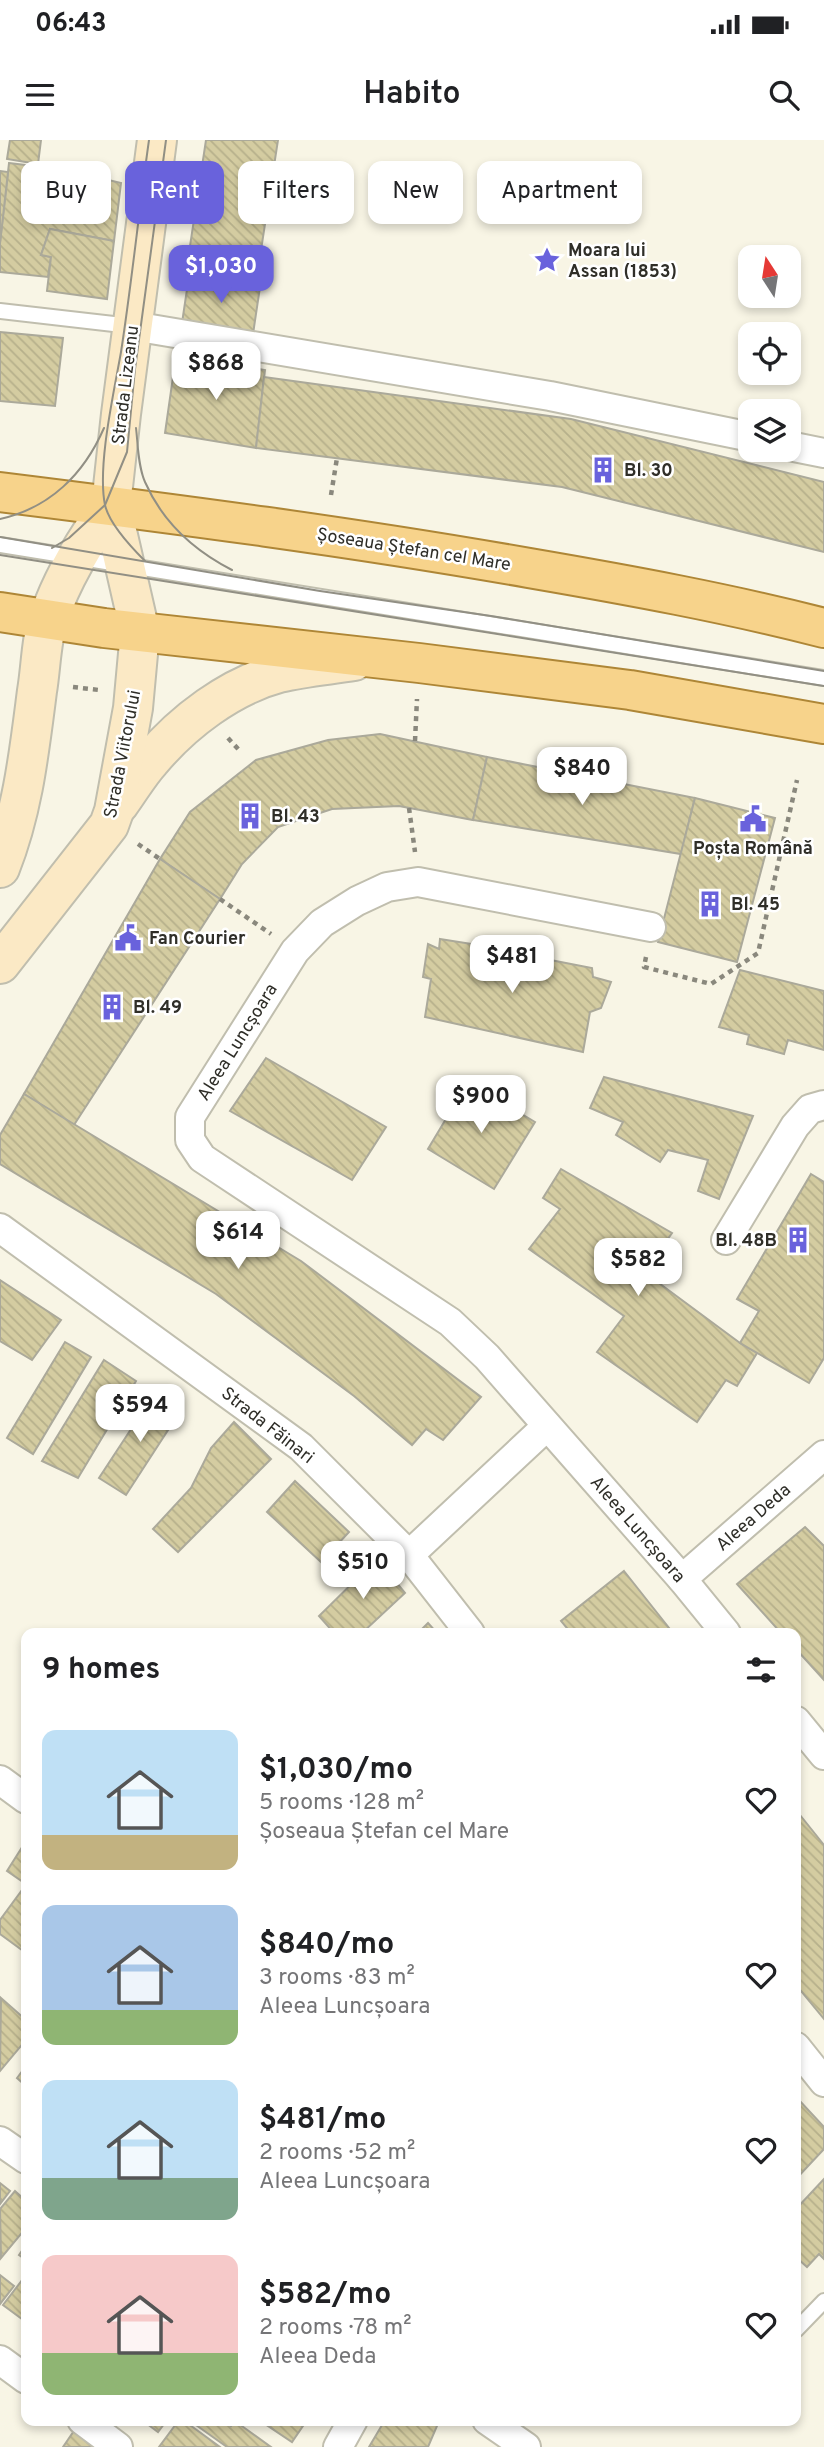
<!DOCTYPE html>
<meta charset="utf-8">
<style>
body{margin:0;font-family:Overpass,sans-serif;background:#f2f2f2;color:#202124;height:100vh;display:flex;flex-direction:column;font-size:26px;white-space:nowrap}
*{box-sizing:border-box;margin:0}
p{font-size:23px;color:#757577}
.icon{flex:none;width:38px;height:38px;fill:none;stroke:currentColor;stroke-width:2;stroke-linecap:round;stroke-linejoin:round}
.map{position:relative;flex:1;overflow:hidden}
.drawer{position:absolute;left:21px;top:1488px;width:780px;height:798px;display:flex;flex-direction:column;background:#fff;border-radius:14px;box-shadow:0 4px 10px #0003}
.drawer>*{flex:none}
.guide{position:absolute;left:21px;top:21px;width:782px;height:63px;display:flex;gap:14px}
.needle{width:46px;rotate:348deg}
.controls{position:absolute;left:738px;top:105px;display:grid;gap:14px}
.controls a{display:grid;place-items:center;width:63px;height:63px;border-radius:14px;background:#fff;box-shadow:0 4px 10px #0003;font-size:35px}
.price{position:absolute;translate:-50% -60px;padding:0 16px;border-radius:14px;background:#fff;color:#222;font-size:23px;line-height:46px;filter:drop-shadow(0 2px 4px #0008)}
.price::after{content:'';position:absolute;left:50%;top:42px;width:21px;height:16px;margin-left:-10px;background:inherit;clip-path:polygon(0 0,100% 0,50% 100%)}
.price.on{background:#6962dc;color:#fff}
ul{padding:0;list-style:none}
li{display:flex;align-items:center;gap:21px;height:175px;padding:0 21px}
li span{display:grid;place-items:center;flex:none;width:196px;height:140px;border-radius:14px;color:#555}
li>.icon{margin-inline-start:auto}
span .icon{width:84px;height:84px;fill:#fffc;stroke-width:1}
li b{font-size:30px}
h2{display:flex;justify-content:space-between;align-items:center;height:84px;padding:0 21px;font-size:30px}
.chip{padding:0 24px;border-radius:14px;background:#fff;box-shadow:0 4px 10px #0003;font-size:24px;line-height:63px}
.chip.on{background:#6962dc;color:#fff}
.status{display:flex;justify-content:space-between;align-items:center;height:49px;padding:0 35px;background:#fff;direction:ltr}
.status svg{height:19px;fill:currentColor}
header{display:flex;justify-content:space-between;align-items:center;height:91px;padding:0 21px;background:#fff;font-size:32px;font-weight:600}
.map>svg:first-child{display:block}
</style>
<div class="status"><b>06:43</b><svg viewBox="0 0 49 12"><path d="M0 12V9h3v3zM5 12V6h3v6zM10 12V3h3v9zM15 12V0h3v12zM26 1h20v11H26zM47 4h2v5h-2z"/></svg></div>
<header><svg class="icon" aria-label="menu" viewBox="0 0 24 24"><path d="M4 6h16M4 12h16M4 18h16"/></svg>Habito<svg class="icon" aria-label="search" viewBox="0 0 24 24"><circle cx="10" cy="10" r="6"/><path d="M15 15l6 6"/></svg></header>
<div class="map">
<svg width="824" height="2307" viewBox="0 0 824 2307">
<defs>
<pattern id="building-back-hatch" width="6" height="6" patternUnits="userSpaceOnUse" patternTransform="scale(1.75)"><rect width="6" height="6" fill="#d4cca1"/><path d="M-1 5l2 2M0 0l6 6M5-1l2 2" fill="none" stroke="#b6b08b"/></pattern>
</defs>
<rect width="100%" height="100%" fill="#f8f5e5"/>
<g fill="url(#building-back-hatch)" stroke="#aba99a" stroke-width="2">
<path d="M10 0H41L38 24 7 19Z"/>
<path d="M206 0H278L257 136 187 126Z"/>
<path d="M9 23 67 30 121 43 114 101 50 89 41 115 51 117 48 137 0 132V103Z"/>
<path d="M0 31 8 32 0 103Z"/>
<path d="M50 89 114 101 107 159 47 151 51 117 41 115Z"/>
<path d="M189 136 260 147 253 194 182 183Z"/>
<path d="M0 192 63 198 55 266 0 261Z"/>
<path d="M176 216 265 230 256 308 165 293Z"/>
<path d="M264 237 571 279 824 342V412L562 347 256 308Z"/>
<path d="M380 594 487 617 473 680 399 666 332 669 278 687 242 724 220 759 160 719 190 672 256 620 328 600Z"/>
<path d="M487 617 695 658 681 714 473 680Z"/>
<path d="M695 658 775 678 737 822 658 802Z"/>
<path d="M160 719 220 759 74 985 24 954Z"/>
<path d="M440 799 491 807 488 819 542 826 545 819 592 828 593 837 611 842 601 868 590 872 583 912 425 877 431 839 423 837 428 804 439 809Z"/>
<path d="M740 830 824 851V910L788 900 784 914 747 904 749 895 719 887Z"/>
<path d="M266 918 386 987 352 1040 230 971Z"/>
<path d="M604 937 753 976 719 1059 698 1051 708 1020 668 1010 660 1022 616 995 623 982 590 968Z"/>
<path d="M468 942 535 982 494 1049 428 1009Z"/>
<path d="M24 954 301 1121 481 1257 443 1300 426 1289 412 1305 354 1256 216 1154 0 1024V995Z"/>
<path d="M561 1029 672 1093 644 1132 740 1203 757 1213 737 1246 726 1240 697 1282 597 1212 624 1176 529 1109 560 1069 543 1058Z"/>
<path d="M811 1034 824 1042V1218L809 1243 740 1203 759 1171 737 1159Z"/>
<path d="M0 1140 61 1180 32 1220 0 1201Z"/>
<path d="M65 1202 91 1217 33 1314 7 1298Z"/>
<path d="M104 1220 136 1241 78 1338 42 1321Z"/>
<path d="M154 1254 181 1270 126 1355 99 1338Z"/>
<path d="M234 1282 271 1319 178 1412 153 1389 191 1348 211 1308Z"/>
<path d="M295 1341 349 1392 321 1422 267 1372Z"/>
<path d="M805 1387 824 1406V1540L796 1509V1493H781L737 1444Z"/>
<path d="M377 1419 405 1453 362 1493H334L319 1476Z"/>
<path d="M624 1431 673 1493H571L561 1481Z"/>
<path d="M428 1483 437 1493H418Z"/>
<path d="M796 1670 824 1705V1879L796 1845Z"/>
<path d="M26 1701V1744L7 1731Z"/>
<path d="M22 1750 26 1752V1813L0 1794V1780Z"/>
<path d="M1 1858 26 1880V1900L0 1931Z"/>
<path d="M26 1926V1946L17 1938Z"/>
<path d="M798 1959 824 1987V2009L796 2039V1961Z"/>
<path d="M824 2039V2119L819 2114 807 2127 796 2117V2069Z"/>
<path d="M0 2043 10 2051 0 2064Z"/>
<path d="M15 2051 26 2061V2088L1 2118 0 2069Z"/>
<path d="M26 2105V2120L19 2115Z"/>
<path d="M0 2135 14 2146 0 2164Z"/>
<path d="M26 2135V2182L3 2165Z"/>
<path d="M142 2280H167L158 2292Z"/>
<path d="M179 2280H183L220 2307H159Z"/>
<path d="M189 2280H223L231 2286 235 2281 271 2307H227Z"/>
<path d="M259 2280H307L292 2302Z"/>
<path d="M385 2280H427L437 2286 428 2307H369Z"/>
<path d="M78 2285 108 2307H63Z"/>
</g>
<g fill="none" stroke-linecap="round" stroke-linejoin="round">
<g stroke="#c0beae" stroke-width="18">
<g id="lane">
<path d="M0 171 131 186"/>
<path d="M0 405 824 538"/>
<path d="M796 2190 824 2161"/>
</g>
</g>
<g stroke="#c0beae" stroke-width="32">
<g id="street">
<path d="M133 186 550 256 751 297"/>
<path d="M789 306 824 313"/>
<path d="M651 787 418 742 387 747 357 761 322 783 295 811 190 977V1000L202 1018 450 1182 487 1217 682 1439 726 1493"/>
<path d="M0 1088 301 1307 409 1415 470 1493"/>
<path d="M726 1100 795 986 810 969 824 965"/>
<path d="M409 1415 547 1286"/>
<path d="M682 1439 824 1315"/>
<path d="M796 1581 824 1615"/>
<path d="M0 1640 26 1659"/>
<path d="M796 1907 824 1942"/>
<path d="M0 2001 26 2019"/>
<path d="M0 2220 26 2239"/>
<path d="M82 2280 118 2307"/>
<path d="M487 2280 526 2307"/>
<path d="M338 2307 353 2280"/>
</g>
</g>
<g stroke="#c0beae" stroke-width="42">
<g id="secondary">
<path d="M119 664C130 649 139 633 151 620 183 582 230 546 279 533 303 527 329 525 354 521"/>
<path d="M0 728C23 670 29 613 37 551 41 528 41 498 49 477 63 437 86 399 111 365"/>
<path d="M0 824 109 685 114 671 133 568 140 492 111 365 121 274 157 0"/>
</g>
</g>
<g stroke="#ae8636" stroke-width="42">
<g id="primary">
<path d="M0 352C177 374 353 397 529 428 628 445 727 463 824 488"/>
<path d="M0 472 104 488 419 523 630 550 824 584"/>
</g>
</g>
<g stroke="#8a887d" stroke-width="4.5" stroke-dasharray="5 5" stroke-linecap="butt">
<path d="M331 355 337 318"/>
<path d="M73 547 99 550"/>
<path d="M228 598 239 610"/>
<path d="M415 601 417 559"/>
<path d="M409 668 415 712"/>
<path d="M138 704 160 719"/>
<path d="M220 759 271 794"/>
<path d="M646 817 644 827 711 844 758 813 797 640"/>
</g>
<use href="#lane" stroke="#fff" stroke-width="14"/>
<use href="#street" stroke="#fff" stroke-width="28"/>
<use href="#secondary" stroke="#fbe9c5" stroke-width="38"/>
<use href="#primary" stroke="#f7d38b" stroke-width="38"/>
<g stroke="#918f84" stroke-width="2">
<path d="M136 288C138 305 138 326 145 342 163 383 193 410 232 430"/>
<path d="M0 379C50 368 84 334 104 288"/>
<path d="M0 397 320 451 491 476 824 531"/>
<path d="M52 408 69 398 105 365 127 312 135 229 166 0"/>
<path d="M0 415 824 546"/>
<path d="M145 421C132 408 109 383 105 365 97 326 114 252 121 212 132 141 139 70 149 0"/>
</g>
</g>
<defs>
<g id="sight-bare" transform="scale(2.1)"><path d="M0-6L1.8-2.2L6-1.7L2.9 1.2L3.7 5.4L0 3.3L-3.7 5.4L-2.9 1.2L-6-1.7L-1.8-2.2Z" fill="#6962dc" stroke="#fff" stroke-width="2.5" paint-order="stroke"/></g>
<g id="building-bare" transform="scale(2.1)"><path d="M-4-6H4V6H1V3H-1V6H-4ZM-2.5-4.3h1.7v1.8h-1.7ZM.8-4.3h1.7v1.8H.8ZM-2.5-1h1.7V.8h-1.7ZM.8-1h1.7V.8H.8Z" fill="#6962dc" stroke="#fff" stroke-width="2.5" paint-order="stroke"/></g>
<g id="civic-bare" transform="scale(2.1)"><path d="M-.6-6.5H3V-4.5H.6V-3L4-1V1h2V6H-6V1h2V-1L-.6-3ZM-1.2 2.5V6h2.4V2.5Z" fill="#6962dc" stroke="#fff" stroke-width="2.5" paint-order="stroke"/></g>
</defs>
<g fill-rule="evenodd">
<use href="#sight-bare" x="547" y="120"/>
<use href="#building-bare" x="603" y="330"/>
<use href="#building-bare" x="250" y="676"/>
<use href="#civic-bare" x="753" y="679"/>
<use href="#building-bare" x="710" y="764"/>
<use href="#civic-bare" x="128" y="798"/>
<use href="#building-bare" x="112" y="867"/>
<use href="#building-bare" x="798" y="1100"/>
</g>
<g text-anchor="middle" stroke-width="5" stroke-linejoin="round" paint-order="stroke">
<g font-size="18" font-weight="bold" fill="#2f2e28" stroke="#fff" text-anchor="start">
<text x="568" y="116">Moara lui<tspan x="568" dy="21">Assan (1853)</tspan></text>
<text x="624" y="336">Bl. 30</text>
<text x="271" y="682">Bl. 43</text>
<text x="753" y="714" text-anchor="middle">Poșta Română</text>
<text x="731" y="770">Bl. 45</text>
<text x="149" y="804">Fan Courier</text>
<text x="133" y="873">Bl. 49</text>
<text x="777" y="1106" text-anchor="end">Bl. 48B</text>
</g>
<g font-size="18" fill="#2f2e28" stroke="#fff">
<text transform="translate(125 245) rotate(-83)" y="6">Strada Lizeanu</text>
<text transform="translate(414 409) rotate(9)" y="6">Șoseaua Ștefan cel Mare</text>
<text transform="translate(122 614) rotate(-79)" y="6">Strada Viitorului</text>
<text transform="translate(237 902) rotate(-58)" y="6">Aleea Luncșoara</text>
<text transform="translate(268 1285) rotate(38)" y="6">Strada Făinari</text>
<text transform="translate(753 1377) rotate(-41)" y="6">Aleea Deda</text>
<text transform="translate(638 1389) rotate(49)" y="6">Aleea Luncșoara</text>
</g>
</g>
</svg>
<div class="controls">
<a><svg class="needle" viewBox="-14 -14 28 28"><path d="M0-13l5 13h-10z" fill="#e53935"/><path d="M0 13l5-13h-10z" fill="#757577"/></svg></a>
<a><svg class="icon" aria-label="locate" viewBox="0 0 24 24"><circle cx="12" cy="12" r="6"/><path d="M12 2v4M12 18v4M2 12h4M18 12h4"/></svg></a>
<a><svg class="icon" aria-label="layers" viewBox="0 0 24 24"><path d="M12 4l9 5-9 5-9-5zM3 14l9 5 9-5"/></svg></a>
</div>
<b class="price on" style="left:221px;top:165px">$1,030</b>
<b class="price" style="left:216px;top:262px">$868</b>
<b class="price" style="left:582px;top:667px">$840</b>
<b class="price" style="left:512px;top:855px">$481</b>
<b class="price" style="left:481px;top:995px">$900</b>
<b class="price" style="left:238px;top:1131px">$614</b>
<b class="price" style="left:638px;top:1158px">$582</b>
<b class="price" style="left:140px;top:1304px">$594</b>
<b class="price" style="left:363px;top:1461px">$510</b>
<div class="guide">
<a class="chip">Buy</a>
<a class="chip on">Rent</a>
<a class="chip">Filters</a>
<a class="chip">New</a>
<a class="chip">Apartment</a>
</div>
<section class="drawer">
<h2>9 homes<svg class="icon" aria-label="filters" viewBox="0 0 24 24"><path d="M4 7h16M4 17h16"/><circle cx="9" cy="7" r="2"/><circle cx="15" cy="17" r="2"/></svg></h2>
<ul>
<li><span style="background:linear-gradient(#bfe0f5 75%,#c2b280 0)"><svg class="icon" aria-label="home" viewBox="0 0 24 24"><path d="M3 11l9-7 9 7M6 9v11h12V9"/></svg></span><div><b>$1,030/mo</b><p>5 rooms · 128 m²</p><p>Șoseaua Ștefan cel Mare</p></div><svg class="icon" aria-label="heart" viewBox="0 0 24 24"><path d="M12 20l-8-8c-3-5 5-10 8-4 3-6 11-1 8 4z"/></svg></li>
<li><span style="background:linear-gradient(#a9c7e8 75%,#8fb573 0)"><svg class="icon" aria-label="home" viewBox="0 0 24 24"><path d="M3 11l9-7 9 7M6 9v11h12V9"/></svg></span><div><b>$840/mo</b><p>3 rooms · 83 m²</p><p>Aleea Luncșoara</p></div><svg class="icon" aria-label="heart" viewBox="0 0 24 24"><path d="M12 20l-8-8c-3-5 5-10 8-4 3-6 11-1 8 4z"/></svg></li>
<li><span style="background:linear-gradient(#bfe0f5 70%,#7fa58c 0)"><svg class="icon" aria-label="home" viewBox="0 0 24 24"><path d="M3 11l9-7 9 7M6 9v11h12V9"/></svg></span><div><b>$481/mo</b><p>2 rooms · 52 m²</p><p>Aleea Luncșoara</p></div><svg class="icon" aria-label="heart" viewBox="0 0 24 24"><path d="M12 20l-8-8c-3-5 5-10 8-4 3-6 11-1 8 4z"/></svg></li>
<li><span style="background:linear-gradient(#f6c9c9 70%,#8fb573 0)"><svg class="icon" aria-label="home" viewBox="0 0 24 24"><path d="M3 11l9-7 9 7M6 9v11h12V9"/></svg></span><div><b>$582/mo</b><p>2 rooms · 78 m²</p><p>Aleea Deda</p></div><svg class="icon" aria-label="heart" viewBox="0 0 24 24"><path d="M12 20l-8-8c-3-5 5-10 8-4 3-6 11-1 8 4z"/></svg></li>
</ul>
</section>
</div>
